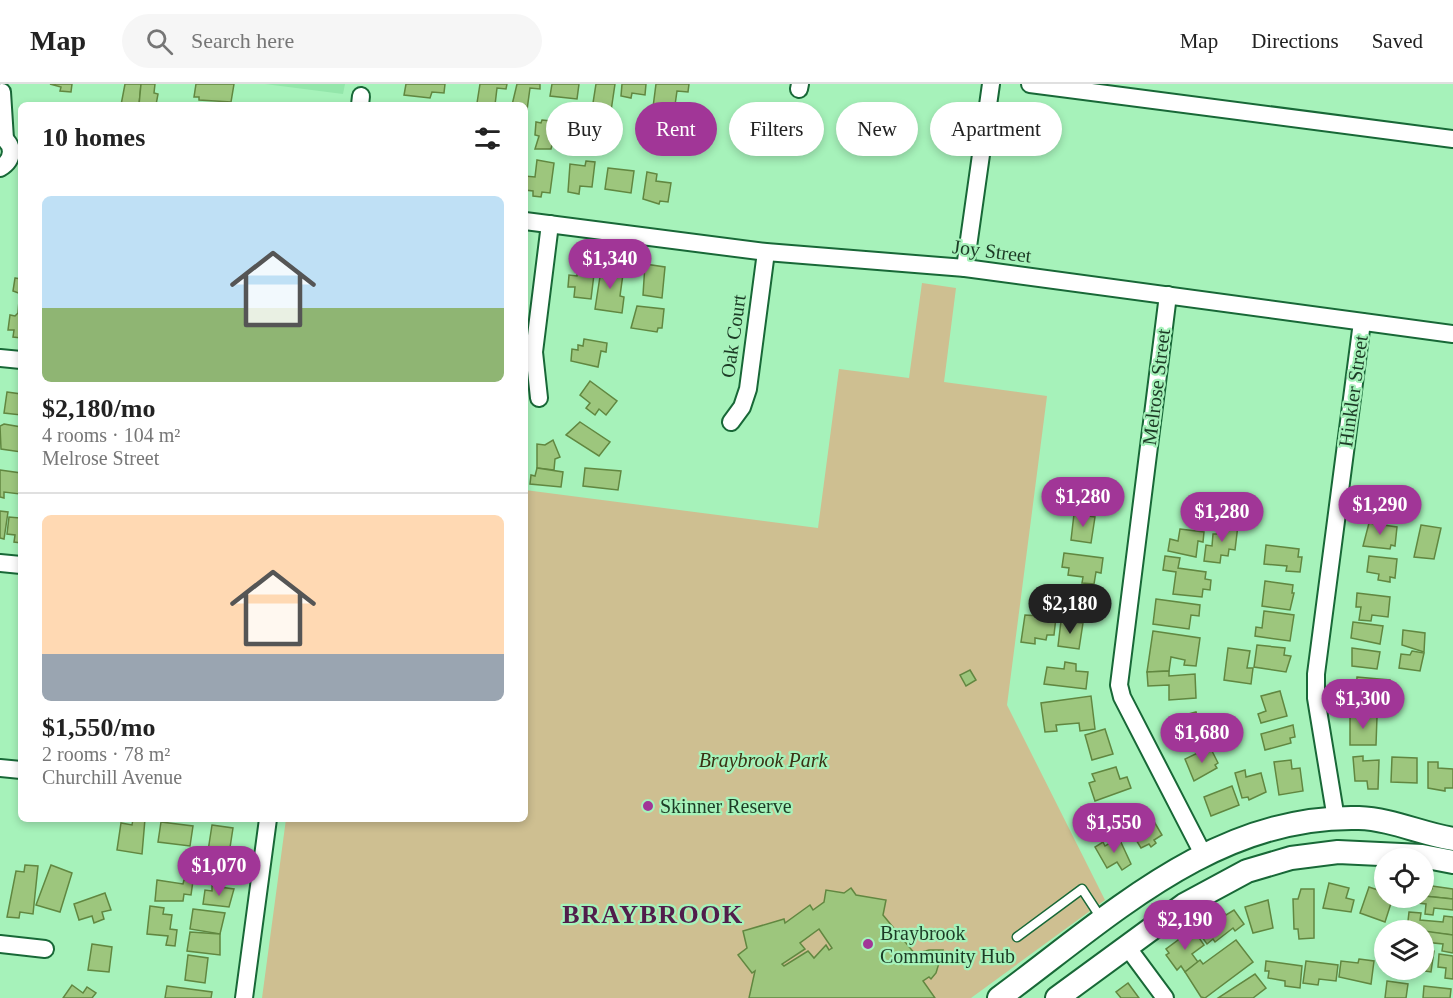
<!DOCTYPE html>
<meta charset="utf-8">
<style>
body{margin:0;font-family:"Times New Roman",serif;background:#f6f6f6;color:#222;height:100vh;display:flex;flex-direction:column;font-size:22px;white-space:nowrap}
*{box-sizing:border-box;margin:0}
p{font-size:20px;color:#767676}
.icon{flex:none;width:33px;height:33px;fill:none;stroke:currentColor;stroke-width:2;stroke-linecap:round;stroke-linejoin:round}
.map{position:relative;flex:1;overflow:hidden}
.side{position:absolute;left:18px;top:18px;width:510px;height:720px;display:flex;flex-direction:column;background:#fff;border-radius:9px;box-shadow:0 3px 9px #0003}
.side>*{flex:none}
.top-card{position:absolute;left:546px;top:18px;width:570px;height:54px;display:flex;gap:12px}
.controls{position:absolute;left:1374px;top:764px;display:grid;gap:12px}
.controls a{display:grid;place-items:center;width:60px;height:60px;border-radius:50%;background:#fff;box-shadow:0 3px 9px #0003;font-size:30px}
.price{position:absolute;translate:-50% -51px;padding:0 14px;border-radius:21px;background:#a13697;color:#fff;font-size:20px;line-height:39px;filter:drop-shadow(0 2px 3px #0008)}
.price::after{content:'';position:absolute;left:50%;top:36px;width:18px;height:14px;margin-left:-9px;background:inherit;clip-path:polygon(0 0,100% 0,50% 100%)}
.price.current{background:#222;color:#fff}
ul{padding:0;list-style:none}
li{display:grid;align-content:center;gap:12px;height:318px;padding:0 24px}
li+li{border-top:2px solid #e0e0e0}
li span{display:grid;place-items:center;height:186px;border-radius:9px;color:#555}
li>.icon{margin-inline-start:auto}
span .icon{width:108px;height:108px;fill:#fffc;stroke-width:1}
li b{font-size:26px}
h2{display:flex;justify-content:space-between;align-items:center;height:72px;padding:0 24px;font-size:26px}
.chip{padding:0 21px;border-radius:27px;background:#fff;box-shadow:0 3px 9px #0003;font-size:21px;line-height:54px}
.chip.current{background:#a13697;color:#fff}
header{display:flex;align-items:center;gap:36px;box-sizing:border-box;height:84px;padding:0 30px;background:#fff;border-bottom:2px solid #e0e0e0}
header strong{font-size:28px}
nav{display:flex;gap:33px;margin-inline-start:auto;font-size:21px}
.search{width:420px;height:54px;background:#f6f6f6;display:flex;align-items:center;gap:15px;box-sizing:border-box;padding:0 21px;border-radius:33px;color:#767676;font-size:22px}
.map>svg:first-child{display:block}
</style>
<header>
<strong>Map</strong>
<div class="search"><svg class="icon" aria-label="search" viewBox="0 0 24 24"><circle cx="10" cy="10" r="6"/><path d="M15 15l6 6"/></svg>Search here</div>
<nav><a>Map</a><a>Directions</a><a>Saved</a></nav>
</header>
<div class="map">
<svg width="1453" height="914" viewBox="0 0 1453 914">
<rect width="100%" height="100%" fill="#a6f2ba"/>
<path fill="#93e6aa" d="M265 0H345L343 10Z"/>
<path fill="#cebf91" d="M922 199 956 204 944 298 1047 312 1007 621 1105 816 971 914H262L286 735H525V406L818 444 839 285 909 294Z"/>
<g fill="#9dc67d" stroke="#618740" stroke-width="1.5" fill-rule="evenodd">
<path d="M50 0H72L71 8 60 7 61 3Z"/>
<path d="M125 0H141L139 21H121Z"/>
<path d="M141 0H155L154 9 158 10 156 21H139Z"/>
<path d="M196 0H234L231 18 199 16V13H194Z"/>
<path d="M406 0H445L444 9 432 8 430 14 404 11Z"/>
<path d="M480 0H507L506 5 497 4 495 21 477 19Z"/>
<path d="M517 0H540V5L530 4 527 26 525 21H512Z"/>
<path d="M552 0H579L577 15 550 12Z"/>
<path d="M596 0H615L611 27 597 25 598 20 593 19Z"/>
<path d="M622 0H646L645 11 632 9 631 14 621 12Z"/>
<path d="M656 0H689L688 8 677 7 675 21 682 22 680 35 652 31Z"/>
<path d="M542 36 569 39 567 55H561L560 62 552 61 551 65H535L539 52 535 51 536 38 541 39Z"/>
<path d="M537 76 554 79 550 109 542 108 541 113 533 112V107L525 106V92L535 93Z"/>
<path d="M586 77 595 78 592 103 580 102 579 110 568 108 570 80 585 82Z"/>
<path d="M608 84 634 87 631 109 605 105Z"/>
<path d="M647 88 657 90 656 97 671 99 668 118 660 117 659 120 643 115Z"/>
<path d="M609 179 621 181 620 189 623 190 620 212 624 213 622 229 595 225 601 186 608 187Z"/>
<path d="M578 180 595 182 591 215 574 213 575 203H568L569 191 577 192Z"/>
<path d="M645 180 665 183 662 214 643 211Z"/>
<path d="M15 194 21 195V210L13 207Z"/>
<path d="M19 216H21V254L13 253 14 246H8L10 231 15 232 18 229Z"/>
<path d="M637 222 664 225 662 244H658L657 248 631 244Z"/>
<path d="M584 255 607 259 606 268 601 267 598 283 571 277 572 265 578 266V261L583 262Z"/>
<path d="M590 297 617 317 606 331 599 325 595 331 586 324 590 319 580 311Z"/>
<path d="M7 308 21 310V331L4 329Z"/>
<path d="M580 338 610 358 599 372 566 351Z"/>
<path d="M4 340 21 343V368L1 365 0 342Z"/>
<path d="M553 356 560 373 555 375 554 386 537 384V360L545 361Z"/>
<path d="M537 384 563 388 561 403 530 400 531 391 535 392Z"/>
<path d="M585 384 621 387 618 406 583 402Z"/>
<path d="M0 386 21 389 20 410 4 408V414L0 413Z"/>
<path d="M0 427 8 428 4 455 0 454Z"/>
<path d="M21 428V459L14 458 15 451 7 450 9 433 20 434Z"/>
<path d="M1074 430 1095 433 1091 459 1071 456Z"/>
<path d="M1221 439 1238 441 1235 466 1229 465 1228 472 1221 471 1220 479 1204 477 1206 461 1212 462 1213 450H1217V445H1220Z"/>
<path d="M1369 439 1397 443 1395 462 1391 461 1390 465 1363 462Z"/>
<path d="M1421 441 1441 444 1434 475 1414 473Z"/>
<path d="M1180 445 1204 448 1203 458 1198 457 1196 473 1168 467 1170 455 1178 457Z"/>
<path d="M1266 461 1299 465 1298 473H1302L1300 488 1286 487 1287 482 1264 480Z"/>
<path d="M1064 469 1103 474 1101 489 1096 488 1094 500 1082 499 1083 493 1068 491 1069 484 1062 483Z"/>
<path d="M1165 472 1180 474 1178 484 1206 488 1205 495 1211 496 1210 506 1203 505 1202 513 1173 510 1176 488 1163 486Z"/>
<path d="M1369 472 1397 475 1395 494 1390 493V498L1378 496 1379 490 1367 488Z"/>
<path d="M1265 497 1293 501 1292 509H1294L1290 526 1262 522Z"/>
<path d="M1070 503 1099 509 1097 520 1089 519 1087 530 1062 527 1063 518 1068 519Z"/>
<path d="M1357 509 1390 513 1388 533 1372 531 1371 537 1359 536 1361 523H1356Z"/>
<path d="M1156 515 1200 521 1199 532 1191 531 1189 545 1153 540Z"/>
<path d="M1264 527 1294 531 1290 557 1255 552 1256 543 1262 544Z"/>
<path d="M1025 531 1056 533 1054 551H1047L1046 556 1035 554V560L1021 558Z"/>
<path d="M1061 537 1083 539 1079 565 1058 562Z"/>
<path d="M1353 538 1383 542 1380 560 1351 554Z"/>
<path d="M1403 546 1425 549 1424 568 1402 561Z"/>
<path d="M1153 547 1200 554 1196 582 1184 581 1185 576 1171 573 1169 587 1147 588Z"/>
<path d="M1257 561 1285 564 1284 571 1291 572 1286 588 1254 583Z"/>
<path d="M1228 564 1250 567 1247 584H1253L1251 600 1224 596Z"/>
<path d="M1352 564 1380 568 1377 585 1352 582Z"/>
<path d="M1412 567 1424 569 1420 587 1399 584 1401 570 1410 571Z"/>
<path d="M1065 578 1076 580V587L1088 588 1086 605 1044 600 1047 583 1064 585Z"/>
<path d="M970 586 976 596 966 602 960 591Z"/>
<path d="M1169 587V592L1195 590 1196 614 1169 616V601L1148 602 1147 588Z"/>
<path d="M1357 593 1390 596 1389 613 1379 612V619L1367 618 1368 611 1356 610Z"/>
<path d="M1280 607 1287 632 1261 639 1258 630 1266 627 1261 612Z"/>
<path d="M1091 612 1095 645 1080 647 1079 639 1056 641 1057 647 1045 648 1041 619Z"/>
<path d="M1196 628 1199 637 1193 639 1197 654 1177 660 1171 645H1173L1170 635Z"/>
<path d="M1350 631 1377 633 1376 661H1350Z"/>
<path d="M1293 641 1295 653 1290 654 1291 659 1265 666 1261 650Z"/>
<path d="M1105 645 1113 670 1092 676 1085 651Z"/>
<path d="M1210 663 1218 679 1215 681 1217 684 1194 697 1185 675Z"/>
<path d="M1363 672V677L1379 676 1378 705H1368L1367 697H1355L1353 673Z"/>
<path d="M1392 673 1417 674V699L1391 698Z"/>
<path d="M1291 676 1292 685 1300 684 1303 707 1279 711 1274 678Z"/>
<path d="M1428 678H1438V684L1453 685V704H1445V707L1428 704Z"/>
<path d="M1116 683 1120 695 1127 693 1131 704 1095 717 1089 699 1095 697 1092 690Z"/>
<path d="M1245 686 1246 693 1261 689 1266 708 1249 716 1248 713 1242 714 1235 689Z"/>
<path d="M1232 702 1239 721 1211 732 1204 713Z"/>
<path d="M1152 734 1162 751 1154 756 1156 759 1151 763 1149 760 1141 764 1127 741 1136 736 1139 742Z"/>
<path d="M133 735H145L142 770 117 766 121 739 132 741Z"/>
<path d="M161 738 193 742 190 762 158 758Z"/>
<path d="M212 741 233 744 229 770 208 767Z"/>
<path d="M1119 754 1131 780 1122 786 1117 778 1107 784 1095 763 1103 758 1105 762Z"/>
<path d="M25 781 38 782 33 830 20 828 19 834 7 833 16 787 24 788Z"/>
<path d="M51 781 72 789 60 828 36 821Z"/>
<path d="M157 796 183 800 184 796 193 797 191 811 184 810 183 817H155Z"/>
<path d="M1329 799 1349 804 1346 814 1354 816 1351 828 1323 824Z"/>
<path d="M212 802 234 805 229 823 203 820 205 806 212 807Z"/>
<path d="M1432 802 1453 805V815L1424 812V804L1432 805Z"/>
<path d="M1369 803 1384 808V813H1393L1385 838 1360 829Z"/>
<path d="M851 804 856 811 886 816 883 831 915 870 929 866H943L936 889 931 895 929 893 923 897 935 914H749L755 887 752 889 738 871 747 864 743 847 784 835 785 839 810 821 813 826 824 818 826 806 844 809ZM819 845 832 864 829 866 826 861 814 874 808 867 784 882 782 880 805 865 800 859Z"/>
<path d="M1301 805H1314V854L1299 855 1298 845H1294L1293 815H1298Z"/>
<path d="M105 809 111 826 102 828 104 835 94 839 92 832 79 836 74 820Z"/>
<path d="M1424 812 1453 815V826L1434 824 1433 831 1425 830 1426 820 1418 819 1419 813Z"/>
<path d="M1268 816 1273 844 1253 849 1245 823Z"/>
<path d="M150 822 164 824 163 830 172 831 170 845 177 846 175 862 166 861 168 852 147 850Z"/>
<path d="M193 825 225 829 220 850 190 845Z"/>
<path d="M1222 826 1226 831 1234 826 1244 840 1235 847 1233 844 1215 858 1213 855 1207 860 1196 845Z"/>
<path d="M1409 828 1421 829 1420 836 1443 838 1444 832 1453 833V851L1407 846Z"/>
<path d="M1193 845 1204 861 1192 870 1198 878 1185 888 1181 882 1177 886 1166 871 1169 869 1166 865Z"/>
<path d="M1424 847 1453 851V869L1442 867 1443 860 1424 858Z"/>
<path d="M190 848 220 850V871L187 867Z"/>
<path d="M1236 856 1253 878 1205 914 1201 913 1185 888 1200 876 1203 880Z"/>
<path d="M92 860 112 863 109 888 88 886Z"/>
<path d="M1424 865 1434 867 1431 888 1418 886 1424 885Z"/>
<path d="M1439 870 1453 872V895L1445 894 1446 884 1438 883Z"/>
<path d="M188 871 208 874 205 899 185 896Z"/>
<path d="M1359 875 1374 877 1371 900 1339 893 1341 877 1358 879Z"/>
<path d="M1266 877 1302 882 1300 904 1285 902V897L1268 894 1269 887H1265Z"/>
<path d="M1306 877 1338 881 1336 897 1319 895 1318 901 1303 899Z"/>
<path d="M1255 890 1266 904 1253 914H1218Z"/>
<path d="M1387 897 1408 900 1406 914H1385Z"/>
<path d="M1128 899 1139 914H1121L1116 908Z"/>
<path d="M72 901 83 909 87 903 96 909 92 914H63Z"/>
<path d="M167 902 212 908 211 914H165Z"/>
<path d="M1424 902 1451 905 1450 914H1423Z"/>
</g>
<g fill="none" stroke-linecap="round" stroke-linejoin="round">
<g stroke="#186837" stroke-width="11">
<path id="service" d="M1017 853 1082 805 1101 834"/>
</g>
<g stroke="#186837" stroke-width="20">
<g id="minor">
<path d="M1030 0 1453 55"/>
<path d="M799 5 800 0"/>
<path d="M2 8 5 55"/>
<path d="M360 21 361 12"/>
<path d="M0 52C15 60 14 76 0 84"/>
<path d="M525 137 766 168 965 184 1453 250"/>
<path d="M965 184 991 0"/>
<path d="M1168 211 1119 601 1122 613 1203 770"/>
<path d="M0 274 21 276"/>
<path d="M539 314 534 268 550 140"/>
<path d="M731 338 742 323 748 305 766 168"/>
<path d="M0 479 21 481"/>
<path d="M0 684 21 686"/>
<path d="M1336 735 1316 614V590L1362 238"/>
<path d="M0 860 45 865"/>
<path d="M1128 864 1165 914"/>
<path d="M244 914 268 735"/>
</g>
</g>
<g stroke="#186837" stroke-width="26">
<g id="secondary">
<path d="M999 914C1108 834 1215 730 1359 734 1391 735 1422 750 1453 755"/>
<path d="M1057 914 1184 821 1247 787 1291 774 1338 768 1422 772 1453 778"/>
</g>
</g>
<use href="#service" stroke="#fff" stroke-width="8"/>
<use href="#minor" stroke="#fff" stroke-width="16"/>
<use href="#secondary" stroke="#fff" stroke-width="22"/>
</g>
<g fill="#a13697" stroke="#a6f2ba" stroke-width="2">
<circle cx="648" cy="722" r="6"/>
<circle cx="868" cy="860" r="6"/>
</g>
<g text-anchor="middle" stroke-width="4.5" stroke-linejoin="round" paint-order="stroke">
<g font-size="20" fill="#1c3b25" stroke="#a6f2ba">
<text transform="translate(992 167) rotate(7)" y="7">Joy Street</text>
<text transform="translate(733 252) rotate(-82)" y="7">Oak Court</text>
<text transform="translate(1156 303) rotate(-83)" y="7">Melrose Street</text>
<text transform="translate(1353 307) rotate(-82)" y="7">Hinkler Street</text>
</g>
<g font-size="20" font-style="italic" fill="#3a3114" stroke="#a6f2ba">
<text x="763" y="683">Braybrook Park</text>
</g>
<g font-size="20" fill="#1c3b25" stroke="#a6f2ba" text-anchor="start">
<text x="660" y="729">Skinner Reserve</text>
<text x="880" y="856">Braybrook<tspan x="880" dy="23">Community Hub</tspan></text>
</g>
<g font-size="26" font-weight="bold" letter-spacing="1.5" fill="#511d4b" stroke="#a6f2ba">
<text x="653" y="839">BRAYBROOK</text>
</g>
</g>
</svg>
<div class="controls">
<a><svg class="icon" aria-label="locate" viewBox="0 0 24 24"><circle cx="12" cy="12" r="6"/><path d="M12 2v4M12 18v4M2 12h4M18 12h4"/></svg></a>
<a><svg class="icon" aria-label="layers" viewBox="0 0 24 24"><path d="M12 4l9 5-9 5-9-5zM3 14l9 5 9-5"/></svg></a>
</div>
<b class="price" style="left:610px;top:206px">$1,340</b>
<b class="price" style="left:1083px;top:444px">$1,280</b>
<b class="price" style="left:1380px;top:452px">$1,290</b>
<b class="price" style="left:1222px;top:459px">$1,280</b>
<b class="price current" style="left:1070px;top:551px">$2,180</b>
<b class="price" style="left:1363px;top:646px">$1,300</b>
<b class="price" style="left:1202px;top:680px">$1,680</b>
<b class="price" style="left:1114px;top:770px">$1,550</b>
<b class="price" style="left:219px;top:813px">$1,070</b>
<b class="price" style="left:1185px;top:867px">$2,190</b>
<div class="top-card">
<a class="chip">Buy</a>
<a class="chip current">Rent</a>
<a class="chip">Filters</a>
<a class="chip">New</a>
<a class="chip">Apartment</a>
</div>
<section class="side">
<h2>10 homes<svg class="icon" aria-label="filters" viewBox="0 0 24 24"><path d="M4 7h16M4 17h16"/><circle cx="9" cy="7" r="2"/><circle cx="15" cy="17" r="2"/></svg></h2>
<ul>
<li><span style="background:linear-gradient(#bfe0f5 60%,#8fb573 0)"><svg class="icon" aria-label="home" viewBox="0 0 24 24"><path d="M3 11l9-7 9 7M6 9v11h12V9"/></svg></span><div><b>$2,180/mo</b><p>4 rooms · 104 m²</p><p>Melrose Street</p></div></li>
<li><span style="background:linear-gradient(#ffd9b3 75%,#9aa5b1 0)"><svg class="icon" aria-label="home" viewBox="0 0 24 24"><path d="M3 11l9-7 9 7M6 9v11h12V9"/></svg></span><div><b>$1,550/mo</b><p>2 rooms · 78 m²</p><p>Churchill Avenue</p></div></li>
</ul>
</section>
</div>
